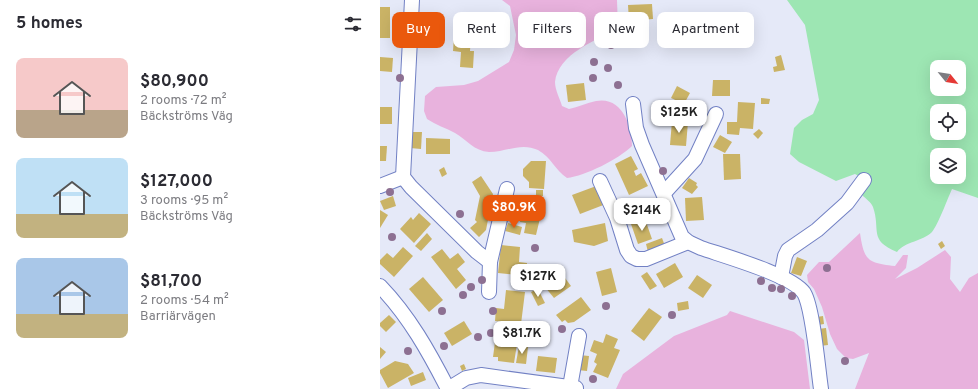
<!DOCTYPE html>
<meta charset="utf-8">
<style>
body{margin:0;font-family:Overpass,sans-serif;background:#f2f2f3;color:#2b2b33;height:100vh;display:flex;flex-direction:column;font-size:15px;white-space:nowrap}
*{box-sizing:border-box;margin:0}
p{font-size:13px;color:#7c7c81}
.icon{flex:none;width:22px;height:22px;fill:none;stroke:currentColor;stroke-width:2;stroke-linecap:round;stroke-linejoin:round}
.map{position:relative;flex:1;overflow:hidden}
.drawer{display:flex;flex-direction:column;background:#fff;width:380px}
.drawer>*{flex:none}
.banner{position:absolute;left:12px;top:12px;width:380px;height:36px;display:flex;gap:8px}
.needle{width:26px;rotate:120deg}
.buttons{position:absolute;left:550px;top:60px;display:grid;gap:8px}
.buttons a{display:grid;place-items:center;width:36px;height:36px;border-radius:8px;background:#fff;box-shadow:0 4px 16px #0002;font-size:20px}
.price{position:absolute;translate:-50% -34px;padding:0 9px;border-radius:8px;background:#fff;color:#222;font-size:13px;line-height:26px;filter:drop-shadow(0 1px 2px #0008)}
.price::after{content:'';position:absolute;left:50%;top:24px;width:12px;height:9px;margin-left:-6px;background:inherit;clip-path:polygon(0 0,100% 0,50% 100%)}
.price.current{background:#ea580c;color:#fff}
ul{padding:0;list-style:none}
li{display:flex;align-items:center;gap:12px;height:100px;padding:0 16px}
li span{display:grid;place-items:center;flex:none;width:112px;height:80px;border-radius:8px;color:#555}
li>.icon{margin-inline-start:auto}
span .icon{width:48px;height:48px;fill:#fffc;stroke-width:1}
li b{font-size:17px}
h2{display:flex;justify-content:space-between;align-items:center;height:48px;padding:0 16px;font-size:17px}
.tag{padding:0 14px;border-radius:8px;background:#fff;box-shadow:0 4px 16px #0002;font-size:14px;line-height:36px}
.tag.current{background:#ea580c;color:#fff}
main{display:flex;flex:1;min-height:0}
.map>svg:first-child{display:block}
</style>
<main>
<section class="drawer">
<h2>5 homes<svg class="icon" aria-label="filters" viewBox="0 0 24 24"><path d="M4 7h16M4 17h16"/><circle cx="9" cy="7" r="2"/><circle cx="15" cy="17" r="2"/></svg></h2>
<ul>
<li><span style="background:linear-gradient(#f6c9c9 65%,#b9a48a 0)"><svg class="icon" aria-label="home" viewBox="0 0 24 24"><path d="M3 11l9-7 9 7M6 9v11h12V9"/></svg></span><div><b>$80,900</b><p>2 rooms · 72 m²</p><p>Bäckströms Väg</p></div></li>
<li><span style="background:linear-gradient(#bfe0f5 70%,#c2b280 0)"><svg class="icon" aria-label="home" viewBox="0 0 24 24"><path d="M3 11l9-7 9 7M6 9v11h12V9"/></svg></span><div><b>$127,000</b><p>3 rooms · 95 m²</p><p>Bäckströms Väg</p></div></li>
<li><span style="background:linear-gradient(#a9c7e8 70%,#c2b280 0)"><svg class="icon" aria-label="home" viewBox="0 0 24 24"><path d="M3 11l9-7 9 7M6 9v11h12V9"/></svg></span><div><b>$81,700</b><p>2 rooms · 54 m²</p><p>Barriärvägen</p></div></li>
</ul>
</section>
<div class="map">
<svg width="598" height="389" viewBox="0 0 598 389">
<rect width="100%" height="100%" fill="#e5e9f8"/>
<g fill="#e8b2dd">
<path d="M122 0H237L238 29C216 40 178 54 175 82 175 90 180 99 182 106L189 109C198 107 207 103 216 101 242 96 252 126 252 146 239 159 205 176 187 178 175 170 171 157 158 150 141 142 127 152 109 152 94 151 87 140 75 133 66 128 56 125 47 119L44 111 45 96 56 87 84 85 98 81 129 62 134 50 136 35 130 6Z"/>
<path d="M480 233C484 261 488 263 515 266L523 255H528L526 268 515 279 537 268 565 250 571 257 570 279 580 292 589 278 598 273V389H475L489 353 473 359 466 358 457 349 450 334 442 307 434 289 428 282 427 275 439 262H449Z"/>
<path d="M350 311 414 332 424 340 430 389H236L243 374 294 336 347 315Z"/>
</g>
<path fill="#9de6b3" fill-rule="evenodd" d="M407 0H598V198L572 189C567 200 559 223 552 232 542 242 525 241 517 252 488 240 501 230 493 207 491 202 486 199 482 195L489 182 475 174 456 181 419 162 410 154 414 128 422 120 433 114 439 100 425 25ZM557 67H579V89H557ZM557 111H579V133H557ZM557 155H579V177H557Z"/>
<g fill="#cab366">
<path d="M272 4 273 19 249 21 248 5Z"/>
<rect x="0" y="7" width="10" height="31"/>
<path d="M57 22 63 23 61 29 56 27Z"/>
<path d="M74 36H91L90 51H94L93 68 80 67 81 52 73 51Z"/>
<path d="M401 55 405 70 394 72 393 67 397 66 395 57Z"/>
<path d="M0 57 13 58 12 72 0 71Z"/>
<path d="M333 80H350V96H332Z"/>
<path d="M204 83 206 100 188 102 186 85Z"/>
<path d="M297 86 310 93 304 104 291 98Z"/>
<path d="M381 98 390 99 389 104H381Z"/>
<path d="M358 102 375 103 373 129 360 128 359 135 347 134V122H357Z"/>
<rect x="0" y="107" width="12" height="17"/>
<path d="M274 109 280 110 278 117 273 116Z"/>
<path d="M292 121 308 122 306 146 290 145Z"/>
<path d="M379 129 383 133 378 139 373 134Z"/>
<path d="M31 132H42L41 149 30 148Z"/>
<path d="M340 135 352 142 345 153 333 147Z"/>
<path d="M46 138 70 139V154H46Z"/>
<path d="M0 146H7L6 161H0Z"/>
<path d="M343 154H360L361 179 344 180Z"/>
<path d="M251 156 258 169 254 171 256 176 261 173 268 186 249 195 235 164Z"/>
<path d="M151 161H166L164 189 149 188V182L143 176V169Z"/>
<path d="M64 167 67 174 62 177 59 170Z"/>
<path d="M101 176 113 194 106 230 99 237 90 228 97 222 95 220 100 196 92 182Z"/>
<path d="M309 178 317 183 316 185 318 187 312 194 302 188Z"/>
<path d="M219 185 226 204 200 214 192 195Z"/>
<rect x="156" y="190" width="7" height="6"/>
<path d="M13 196 16 206 4 210 0 201Z"/>
<path d="M322 197 324 220 306 221 305 198Z"/>
<path d="M144 205 162 210 156 235 144 233 146 223 140 222Z"/>
<path d="M0 210 8 215 0 228Z"/>
<path d="M39 213 51 224 34 243 20 229 31 217 33 220Z"/>
<path d="M265 219 272 239 258 244 251 224Z"/>
<path d="M128 223 142 227 140 235 125 231Z"/>
<path d="M225 223 228 241 214 246 194 242 192 230Z"/>
<path d="M47 233 52 239 41 251 35 246Z"/>
<path d="M282 238 285 246 268 252 266 244Z"/>
<path d="M562 241 565 246 561 249 558 244Z"/>
<path d="M121 245 140 247 139 262 147 263 146 276 118 273Z"/>
<path d="M23 247 33 256 14 277 0 264V260L7 253 13 258Z"/>
<path d="M62 249 70 259 78 253 85 262 77 269 86 280 76 289 51 257Z"/>
<path d="M417 257 427 261 421 276 411 273Z"/>
<path d="M295 263 303 277 284 288 276 274Z"/>
<path d="M231 268 237 292 222 296 216 272Z"/>
<path d="M267 272 277 286 270 290 261 276Z"/>
<path d="M182 274 191 286 174 298 165 287Z"/>
<path d="M317 275 332 285 323 298 308 288Z"/>
<path d="M43 277 63 300 49 312 29 289Z"/>
<path d="M158 289 165 303 158 306 151 292Z"/>
<path d="M126 290 145 292 141 324 115 321 116 308 124 309Z"/>
<path d="M201 297 211 310 194 322 188 323 185 320 182 322 176 315Z"/>
<path d="M308 301 309 309 298 311 297 303Z"/>
<path d="M269 308 282 317 264 341 251 331Z"/>
<path d="M9 315 16 322 6 332 0 326V323Z"/>
<path d="M443 316 444 324 438 325 437 317Z"/>
<path d="M84 321 92 334 72 346 64 333Z"/>
<path d="M446 328 448 345 440 346 438 329Z"/>
<path d="M226 334 238 339 234 348 240 350 228 378 213 372 217 364 214 362 217 354 210 351 214 340 223 343Z"/>
<path d="M115 342 137 344 134 363 118 361V357H113Z"/>
<path d="M139 346 148 347 146 364 136 363Z"/>
<path d="M0 347 6 352 0 359Z"/>
<path d="M199 355 209 356 207 371 197 370Z"/>
<path d="M158 356 177 358 175 373 156 371Z"/>
<path d="M15 361 28 364 34 373 8 388 0 373V370Z"/>
<path d="M84 364 86 369 82 371 80 366Z"/>
<path d="M43 372 46 380 31 386 28 378Z"/>
</g>
<g fill="none" stroke-linecap="round" stroke-linejoin="round">
<g stroke="#7281c4" stroke-width="16">
<g id="minor">
<path d="M32 0 23 177 31 187 97 252 110 262"/>
<path d="M253 104 256 128 262 145 302 237 308 242 321 248C344 256 412 275 424 293 433 308 438 369 441 389"/>
<path d="M220 181 237 218 247 250 251 256 257 259H266L308 242"/>
<path d="M0 186 23 177"/>
<path d="M284 193 315 159 336 114"/>
<path d="M401 277 405 256 408 250 437 230 467 203 484 180"/>
<path d="M0 286C29 316 49 352 68 389"/>
<path d="M109 292 110 262 127 189"/>
<path d="M190 387 199 336"/>
<path d="M68 389 86 378 101 375 196 388"/>
</g>
</g>
<use href="#minor" stroke="#fff" stroke-width="14"/>
</g>
<g fill="#8d7092">
<circle cx="231" cy="45" r="4"/>
<circle cx="214" cy="62" r="4"/>
<circle cx="228" cy="68" r="4"/>
<circle cx="20" cy="78" r="4"/>
<circle cx="213" cy="78" r="4"/>
<circle cx="238" cy="85" r="4"/>
<circle cx="283" cy="171" r="4"/>
<circle cx="10" cy="192" r="4"/>
<circle cx="117" cy="199" r="4"/>
<circle cx="271" cy="202" r="4"/>
<circle cx="250" cy="213" r="4"/>
<circle cx="80" cy="214" r="4"/>
<circle cx="278" cy="215" r="4"/>
<circle cx="12" cy="237" r="4"/>
<circle cx="155" cy="248" r="4"/>
<circle cx="447" cy="268" r="4"/>
<circle cx="102" cy="280" r="4"/>
<circle cx="381" cy="281" r="4"/>
<circle cx="91" cy="287" r="4"/>
<circle cx="392" cy="288" r="4"/>
<circle cx="401" cy="289" r="4"/>
<circle cx="83" cy="295" r="4"/>
<circle cx="412" cy="296" r="4"/>
<circle cx="226" cy="306" r="4"/>
<circle cx="62" cy="311" r="4"/>
<circle cx="113" cy="311" r="4"/>
<circle cx="292" cy="315" r="4"/>
<circle cx="182" cy="329" r="4"/>
<circle cx="111" cy="333" r="4"/>
<circle cx="98" cy="337" r="4"/>
<circle cx="64" cy="346" r="4"/>
<circle cx="28" cy="351" r="4"/>
<circle cx="465" cy="361" r="4"/>
<circle cx="213" cy="379" r="4"/>
</g>
</svg>
<div class="buttons">
<a><svg class="needle" viewBox="-14 -14 28 28"><path d="M0-13l5 13h-10z" fill="#e53935"/><path d="M0 13l5-13h-10z" fill="#7c7c81"/></svg></a>
<a><svg class="icon" aria-label="locate" viewBox="0 0 24 24"><circle cx="12" cy="12" r="6"/><path d="M12 2v4M12 18v4M2 12h4M18 12h4"/></svg></a>
<a><svg class="icon" aria-label="layers" viewBox="0 0 24 24"><path d="M12 4l9 5-9 5-9-5zM3 14l9 5 9-5"/></svg></a>
</div>
<b class="price" style="left:299px;top:134px">$125K</b>
<b class="price current" style="left:134px;top:229px">$80.9K</b>
<b class="price" style="left:262px;top:232px">$214K</b>
<b class="price" style="left:158px;top:298px">$127K</b>
<b class="price" style="left:142px;top:355px">$81.7K</b>
<div class="banner">
<a class="tag current">Buy</a>
<a class="tag">Rent</a>
<a class="tag">Filters</a>
<a class="tag">New</a>
<a class="tag">Apartment</a>
</div>
</div>
</main>
